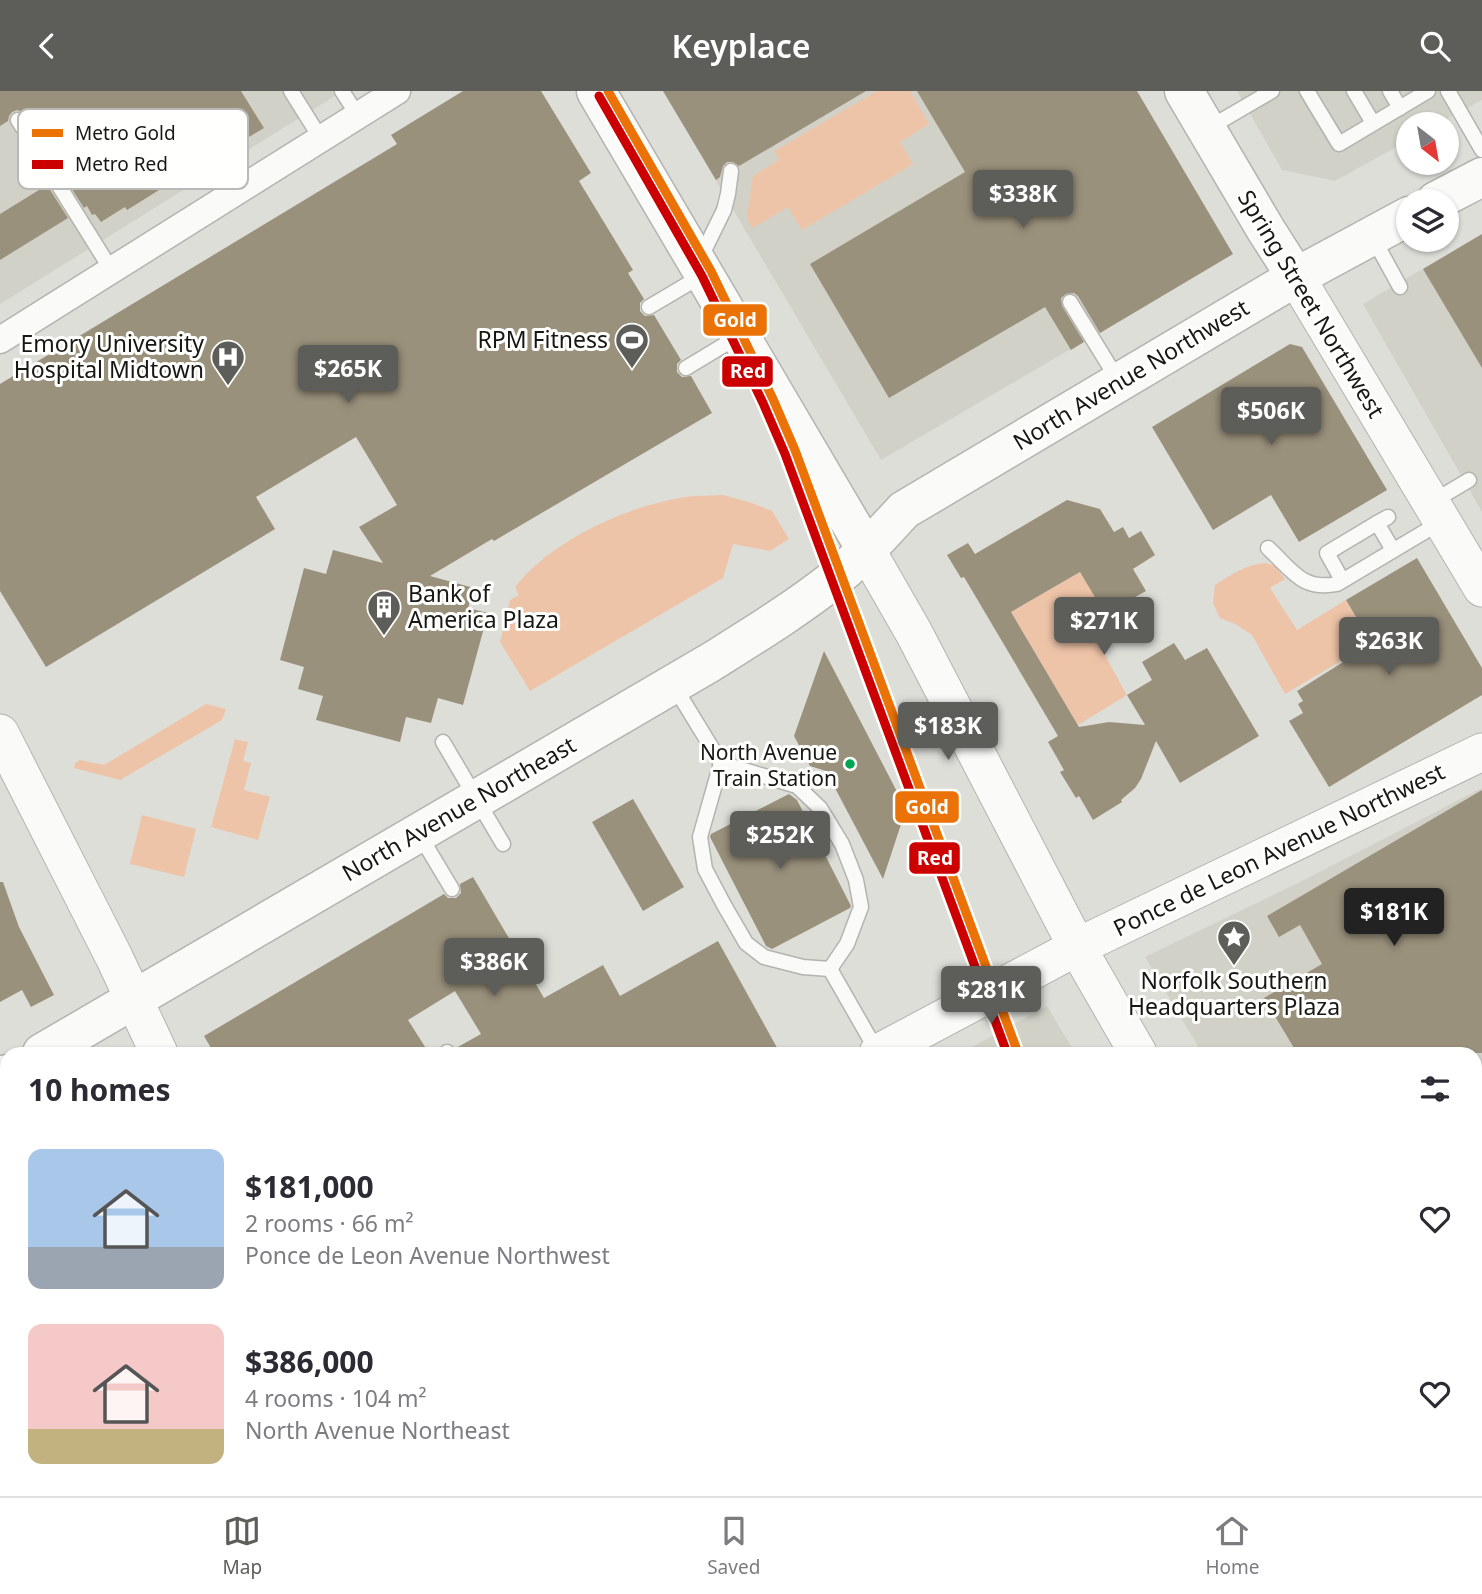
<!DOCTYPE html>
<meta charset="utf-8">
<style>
body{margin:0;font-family:"Noto Sans",sans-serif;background:#f2f2f3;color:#2b2b33;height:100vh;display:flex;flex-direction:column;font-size:26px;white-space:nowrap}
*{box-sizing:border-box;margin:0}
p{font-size:23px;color:#7c7c81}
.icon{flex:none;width:38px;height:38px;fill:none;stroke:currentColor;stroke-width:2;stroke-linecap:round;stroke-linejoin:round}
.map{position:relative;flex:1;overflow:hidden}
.side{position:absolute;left:0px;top:956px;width:1482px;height:450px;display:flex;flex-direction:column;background:#fff;border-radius:21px 21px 0 0;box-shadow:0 2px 5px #0004}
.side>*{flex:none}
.needle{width:46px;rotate:149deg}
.buttons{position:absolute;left:1396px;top:21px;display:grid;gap:14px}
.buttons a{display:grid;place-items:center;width:63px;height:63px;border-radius:50%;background:#fff;box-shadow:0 2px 5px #0004;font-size:35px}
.price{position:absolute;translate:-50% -60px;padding:0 16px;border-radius:7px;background:#5d5d59;color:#fff;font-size:23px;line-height:46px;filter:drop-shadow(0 2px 4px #0008)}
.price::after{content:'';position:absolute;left:50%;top:42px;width:21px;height:16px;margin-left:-10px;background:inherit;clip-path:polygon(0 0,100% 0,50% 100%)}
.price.selected{background:#222;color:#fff}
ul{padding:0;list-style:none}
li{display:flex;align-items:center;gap:21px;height:175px;padding:0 28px}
li span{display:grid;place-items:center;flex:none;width:196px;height:140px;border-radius:14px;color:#555}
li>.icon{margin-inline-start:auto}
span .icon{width:84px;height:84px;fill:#fffc;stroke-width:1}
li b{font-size:30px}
h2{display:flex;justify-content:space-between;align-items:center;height:84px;padding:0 28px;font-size:30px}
header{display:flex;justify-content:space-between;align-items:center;height:91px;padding:0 28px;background:#5d5d59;color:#fff;font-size:32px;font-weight:600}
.tabs{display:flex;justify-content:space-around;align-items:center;height:98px;border-top:2px solid #e1e1e2;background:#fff;font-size:19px;color:#7c7c81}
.tabs a{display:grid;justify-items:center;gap:4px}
.tabs .selected{color:#5d5d59}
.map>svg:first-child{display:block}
</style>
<header><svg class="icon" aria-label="back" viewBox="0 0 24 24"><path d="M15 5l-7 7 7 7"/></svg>Keyplace<svg class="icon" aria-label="search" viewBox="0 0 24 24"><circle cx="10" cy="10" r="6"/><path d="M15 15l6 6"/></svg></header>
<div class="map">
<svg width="1482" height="1405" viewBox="0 0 1482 1405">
<rect width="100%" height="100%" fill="#deded9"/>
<g fill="#d2d1c8">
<path d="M0 0H343L0 213Z"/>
<path d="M663 0H1137L1233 163 881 369Z"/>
<path d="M1237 0H1482V9L1437 33H1409V49L1335 90 1282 79Z"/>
<path d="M1482 143V421L1363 213Z"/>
<path d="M1482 697V1342L1475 1346V962H1202L1145 866 1304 789Z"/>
<path d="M1047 915 1075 962H961Z"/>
<path d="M737 1398H1328L1330 1402 1324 1405H728L737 1400Z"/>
</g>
<g fill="#eec4a8">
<path d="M877 0H910L929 33 900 51 913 73 802 139 788 116 752 137 747 126 753 85 779 69 774 60Z"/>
<path d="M723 404 749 411 772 420 789 448 770 460 733 453 723 487 530 600 500 551 510 509 519 504 515 496C552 449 627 415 685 406 697 404 711 405 723 404Z"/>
<path d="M1266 472 1275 475 1285 488 1270 497 1297 539 1346 509 1371 552 1285 603 1252 544 1235 533 1220 527 1213 512 1215 494C1231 484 1246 473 1266 472Z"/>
<path d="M1080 481 1105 523 1088 534 1127 604 1078 634 1011 521Z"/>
<path d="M206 613 226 618 222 629 120 689 74 677 75 672 80 669 104 674Z"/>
<path d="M235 648 248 651 243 670 251 672 244 699 270 706 258 749 211 736Z"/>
<path d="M142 724 196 738 184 786 130 773Z"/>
</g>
<g fill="#9a917c">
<path d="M0 0H241L264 37 216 66 213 61 162 93 164 96 127 119 125 116 101 131 95 123 92 124 87 115 84 117 63 84 66 82 27 18 23 21 17 19 12 21 9 25 8 30 0 35Z"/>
<path d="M463 0H541L591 82 579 90 633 179 628 182 644 208 640 212V220L645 225 654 224 681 269 677 273V281L682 286 691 285 712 322 494 450 492 448 430 485 474 497 468 517 488 522 463 614 438 607 431 632 406 626 400 651 316 629 323 605 298 598 304 576 280 569 304 477 326 483 333 459 383 472 359 436 397 414 356 346 256 406 275 438 46 576 0 500V293L397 53 391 44Z"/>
<path d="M663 0H866L739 75 733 71H727L723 75 720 86 716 89Z"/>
<path d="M917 0H1137L1233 163 1100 242 1078 205 1074 202 1066 203 1061 207 1062 215 1084 251 1071 259 1045 216 889 307 810 173 965 81Z"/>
<path d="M47 94 68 127 0 169V123Z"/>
<path d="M1482 143V277L1423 178Z"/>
<path d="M1290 253 1302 256 1387 399 1299 451 1271 404 1213 439 1152 336Z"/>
<path d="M1067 409 1100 418 1114 441 1123 436 1129 447 1141 440 1155 464 1133 478 1146 500 1105 523 1080 481 1011 521 1079 636 1109 631 1145 634 1127 604 1152 589 1142 571 1174 552 1185 569 1207 557 1259 645 1180 692 1156 650 1141 688 1135 697 1121 709 1122 711 1093 729 1079 705 1076 707 1060 681 1064 679 1048 651 1058 645 964 486 961 487 947 464 968 452 975 463Z"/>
<path d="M1417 467 1482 577V604L1329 696 1289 630 1303 622 1298 613 1303 610 1297 600 1372 553 1346 509Z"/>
<path d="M824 560 906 718 883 788 826 680 810 675 794 645Z"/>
<path d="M1482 699V962H1297L1264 907 1322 873 1300 834 1279 846 1267 825Z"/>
<path d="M789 703 797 709 851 815 850 817 772 858 766 855 710 746 711 743Z"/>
<path d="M633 708 684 796 643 820 592 731Z"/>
<path d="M473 786 544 907 603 874 620 905 718 850 780 962H457L456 957 481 943 455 900 408 929 429 962H214L204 945 444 803 448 807H456L461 802 460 793Z"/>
<path d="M0 791H3L19 836 54 904 31 916 22 899 0 911Z"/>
</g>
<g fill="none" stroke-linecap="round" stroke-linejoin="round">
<g stroke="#b3b3af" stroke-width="17">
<g id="lane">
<path d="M291 0 321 48"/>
<path d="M342 0 358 25"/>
<path d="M1307 0 1339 53 1428 0"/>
<path d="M1354 0 1373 32"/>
<path d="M1390 0 1400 17"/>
<path d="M1448 0 1482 59"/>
<path d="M18 29 112 180"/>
<path d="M1207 38 1272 0"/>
<path d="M1372 145 1400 196"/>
<path d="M700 168 724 119 728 103 731 80"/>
<path d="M1070 211 1118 289"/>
<path d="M649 216 703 184"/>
<path d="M686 277 739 245"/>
<path d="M1432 411 1469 389"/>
<path d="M1388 426 1377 432 1393 459"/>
<path d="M1268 457C1292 479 1302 500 1337 493L1441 431"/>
<path d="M1342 489 1327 462 1377 432"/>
<path d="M674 595 721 672 797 695 820 717 842 753 856 789 861 816 847 853 830 878"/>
<path d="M443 651 503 753"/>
<path d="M721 672 700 746 705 778 724 814 746 852 764 866 803 876 830 878"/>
<path d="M419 743 452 798"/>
<path d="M830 878 878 962"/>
<path d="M447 961 448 962"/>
</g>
</g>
<g stroke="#b3b3af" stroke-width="29">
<g id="street">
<path d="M0 249 397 0"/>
<path d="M1475 1383 1482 1379"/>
<path d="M1431 1405 1448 1398"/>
</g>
</g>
<g stroke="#b3b3af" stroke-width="39">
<g id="secondary">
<path d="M1296 186 1482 497"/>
<path d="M867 460 914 542 1077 856 1138 962"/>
<path d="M0 642 114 866 159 962"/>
<path d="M878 962 1077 856 1482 661"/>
<path d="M372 1398 375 1405"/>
<path d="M1395 1398 1399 1405"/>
<path d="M167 1405 172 1398"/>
</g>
</g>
<g stroke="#b3b3af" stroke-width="41">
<g id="primary">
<path d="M596 0 867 460"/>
<path d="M1184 0 1266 139 1296 186"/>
</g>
</g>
<g stroke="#b3b3af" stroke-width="41">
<g id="highway">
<path d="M1436 110 1482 86"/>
<path d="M42 962 711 571C754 544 798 517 838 485 862 465 883 442 904 419L1296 186 1409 125"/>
<path d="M0 987 7 983"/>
</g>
</g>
<use href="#lane" stroke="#fafaf9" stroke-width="14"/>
<use href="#street" stroke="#fafaf9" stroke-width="26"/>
<use href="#secondary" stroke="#fafaf9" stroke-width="37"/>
<use href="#primary" stroke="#fafaf9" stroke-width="38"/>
<use href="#highway" stroke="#fafaf9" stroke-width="38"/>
<g stroke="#fffffe" stroke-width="14">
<path id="metro-1" d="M608 0 711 180 773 308 795 359 1018 962"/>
</g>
<g stroke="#fffffe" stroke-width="14">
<path id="metro-2" d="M599 5 702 185 763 312 785 363 1007 962"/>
</g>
<use href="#metro-1" stroke="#eb7206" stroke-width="9"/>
<use href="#metro-2" stroke="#c00" stroke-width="9"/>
</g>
<defs>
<g id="stadium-pin" transform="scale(1.75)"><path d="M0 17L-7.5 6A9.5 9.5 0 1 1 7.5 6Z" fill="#5d5d59" stroke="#fffffe"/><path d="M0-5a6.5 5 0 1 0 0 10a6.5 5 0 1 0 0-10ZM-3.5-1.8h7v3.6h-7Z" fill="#fff"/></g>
<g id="hospital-pin" transform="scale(1.75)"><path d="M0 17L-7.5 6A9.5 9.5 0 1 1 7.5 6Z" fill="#5d5d59" stroke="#fffffe"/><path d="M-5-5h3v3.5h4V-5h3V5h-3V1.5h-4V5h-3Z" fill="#fff"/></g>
<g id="building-pin" transform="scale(1.75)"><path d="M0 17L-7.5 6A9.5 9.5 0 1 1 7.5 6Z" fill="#5d5d59" stroke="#fffffe"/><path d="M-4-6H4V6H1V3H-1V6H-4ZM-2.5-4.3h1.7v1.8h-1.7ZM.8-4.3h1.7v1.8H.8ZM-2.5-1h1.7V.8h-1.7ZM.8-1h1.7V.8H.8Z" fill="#fff"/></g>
<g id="sight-pin" transform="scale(1.75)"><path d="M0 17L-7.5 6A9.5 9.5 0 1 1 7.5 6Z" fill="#5d5d59" stroke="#fffffe"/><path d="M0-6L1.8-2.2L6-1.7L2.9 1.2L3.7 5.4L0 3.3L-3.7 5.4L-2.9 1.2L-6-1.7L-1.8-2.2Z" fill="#fff"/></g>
</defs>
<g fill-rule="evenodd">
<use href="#stadium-pin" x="632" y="249"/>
<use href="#hospital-pin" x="228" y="266"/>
<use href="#building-pin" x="384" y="516"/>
<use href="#sight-pin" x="1234" y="846"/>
</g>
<circle fill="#00a651" stroke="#fffffe" stroke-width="2.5" cx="850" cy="673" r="6"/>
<g text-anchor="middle" stroke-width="6" stroke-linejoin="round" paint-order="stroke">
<g font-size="21" fill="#171714" stroke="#fffffe" text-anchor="end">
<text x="837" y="669">North Avenue<tspan x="837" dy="26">Train Station</tspan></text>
</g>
<g font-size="23" fill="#171714" stroke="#fffffe">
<text transform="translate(1311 213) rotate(59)" y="8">Spring Street Northwest</text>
<text transform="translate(1131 284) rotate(-31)" y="8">North Avenue Northwest</text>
<text transform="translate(459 718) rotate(-30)" y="8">North Avenue Northeast</text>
<text transform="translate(1279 759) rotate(-26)" y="8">Ponce de Leon Avenue Northwest</text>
</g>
<g font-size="23" fill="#171714" stroke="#fffffe" text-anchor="end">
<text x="608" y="257">RPM Fitness</text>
<text x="204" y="261">Emory University<tspan x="204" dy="26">Hospital Midtown</tspan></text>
<text x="408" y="511" text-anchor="start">Bank of<tspan x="408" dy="26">America Plaza</tspan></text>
<text x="1234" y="898" text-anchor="middle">Norfolk Southern<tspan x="1234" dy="26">Headquarters Plaza</tspan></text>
</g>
</g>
<rect x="18" y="18" width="230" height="80" rx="10" fill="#fffffe" stroke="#b9b9b8" stroke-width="2"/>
<rect x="32" y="38" width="31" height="8" fill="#eb7206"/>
<rect x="32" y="69" width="31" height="9" fill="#c00"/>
<g font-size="19" fill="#171714">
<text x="75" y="49">Metro Gold</text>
<text x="75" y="80">Metro Red</text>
</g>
<g stroke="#fffffe" stroke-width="2.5">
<rect x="702" y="212" width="66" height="34" rx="7" fill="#eb7206"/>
<rect x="721" y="264" width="53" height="33" rx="7" fill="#c00"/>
<rect x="894" y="699" width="66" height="34" rx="7" fill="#eb7206"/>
<rect x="908" y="750" width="53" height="34" rx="7" fill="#c00"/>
</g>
<g font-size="19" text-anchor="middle" font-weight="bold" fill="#fff">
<text x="735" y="236">Gold</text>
<text x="748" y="287">Red</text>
<text x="927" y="723">Gold</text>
<text x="935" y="774">Red</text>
</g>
</svg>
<div class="buttons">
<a><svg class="needle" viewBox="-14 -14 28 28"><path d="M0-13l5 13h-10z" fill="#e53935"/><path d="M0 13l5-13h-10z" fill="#7c7c81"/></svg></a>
<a><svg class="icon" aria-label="layers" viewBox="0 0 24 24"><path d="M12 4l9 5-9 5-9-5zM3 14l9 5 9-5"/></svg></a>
</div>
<b class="price" style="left:1023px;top:139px">$338K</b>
<b class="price" style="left:348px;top:314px">$265K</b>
<b class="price" style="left:1271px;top:356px">$506K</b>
<b class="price" style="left:1104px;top:566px">$271K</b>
<b class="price" style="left:1389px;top:586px">$263K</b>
<b class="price" style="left:948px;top:671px">$183K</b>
<b class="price" style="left:780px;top:780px">$252K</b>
<b class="price selected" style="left:1394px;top:857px">$181K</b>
<b class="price" style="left:494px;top:907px">$386K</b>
<b class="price" style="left:991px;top:935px">$281K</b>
<section class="side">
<h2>10 homes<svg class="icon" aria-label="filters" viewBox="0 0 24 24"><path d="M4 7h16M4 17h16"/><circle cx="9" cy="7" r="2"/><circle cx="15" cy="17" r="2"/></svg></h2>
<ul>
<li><span style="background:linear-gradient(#a9c7e8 70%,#9aa5b1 0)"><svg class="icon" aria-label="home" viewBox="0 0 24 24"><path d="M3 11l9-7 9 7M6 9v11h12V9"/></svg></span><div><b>$181,000</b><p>2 rooms · 66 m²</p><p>Ponce de Leon Avenue Northwest</p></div><svg class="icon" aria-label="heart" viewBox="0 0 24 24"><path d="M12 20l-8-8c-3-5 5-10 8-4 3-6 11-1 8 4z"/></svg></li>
<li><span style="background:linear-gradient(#f6c9c9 75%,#c2b280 0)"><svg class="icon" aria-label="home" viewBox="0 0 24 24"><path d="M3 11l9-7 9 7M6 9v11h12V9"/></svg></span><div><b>$386,000</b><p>4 rooms · 104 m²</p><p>North Avenue Northeast</p></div><svg class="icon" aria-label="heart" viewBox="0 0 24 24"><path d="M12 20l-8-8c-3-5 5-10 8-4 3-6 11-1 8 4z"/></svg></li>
</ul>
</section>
</div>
<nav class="tabs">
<a class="selected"><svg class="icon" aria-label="map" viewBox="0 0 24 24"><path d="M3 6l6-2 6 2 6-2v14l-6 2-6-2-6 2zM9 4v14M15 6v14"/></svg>Map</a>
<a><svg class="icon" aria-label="saved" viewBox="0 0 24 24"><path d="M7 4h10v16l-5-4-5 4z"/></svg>Saved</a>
<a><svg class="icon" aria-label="home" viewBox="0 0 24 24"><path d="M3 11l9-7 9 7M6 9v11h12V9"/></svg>Home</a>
</nav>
